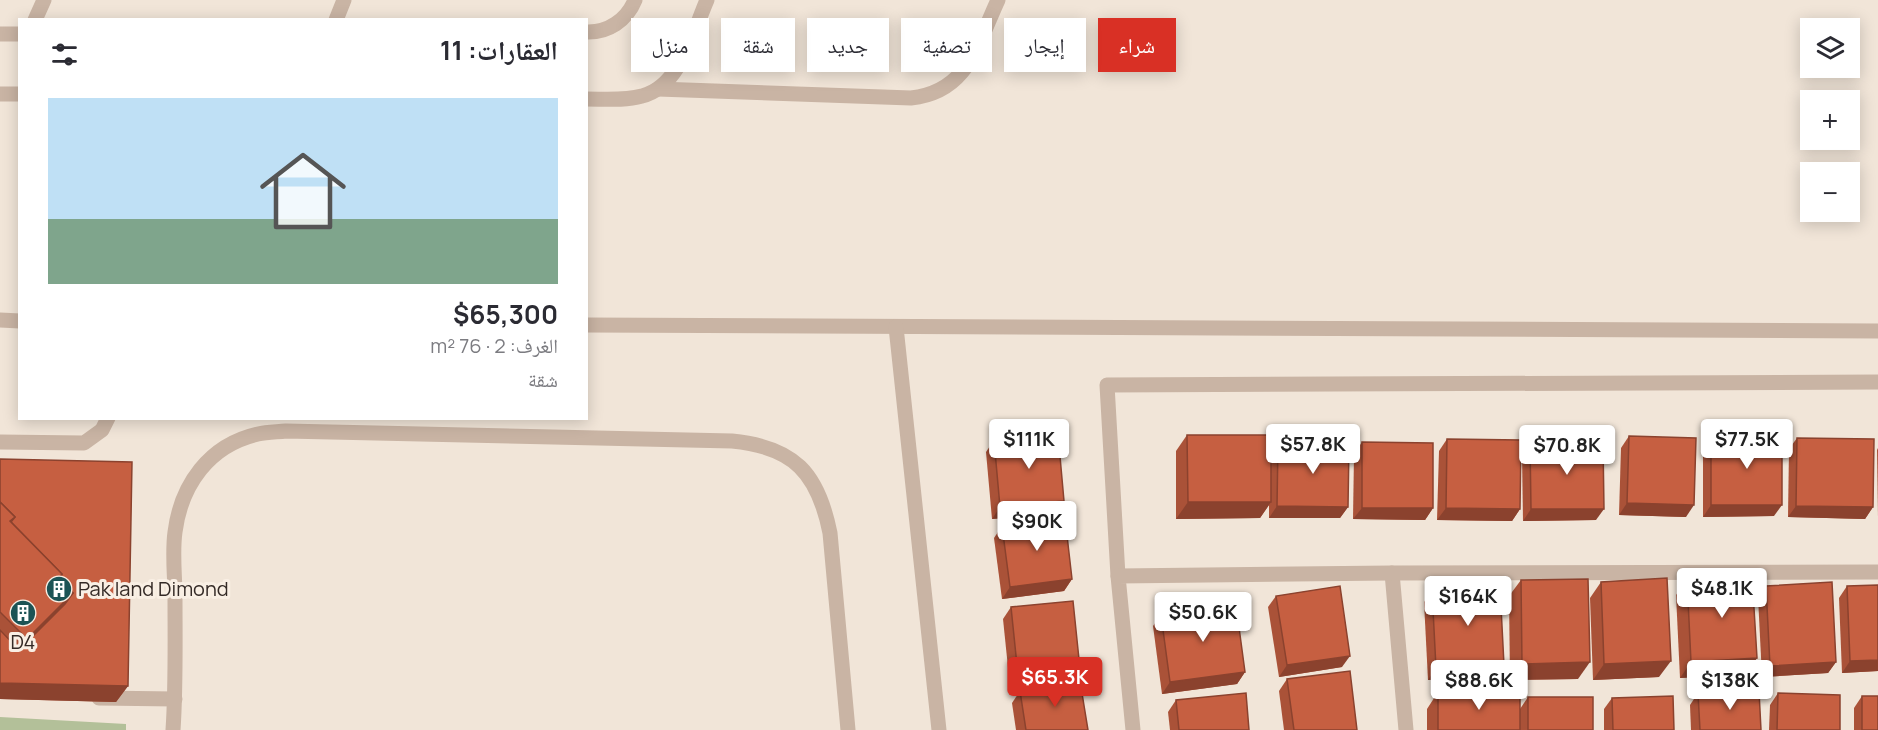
<!DOCTYPE html>
<html lang="ar">
<meta charset="utf-8">
<style>
body{margin:0;font-family:Manrope,"Noto Naskh Arabic",sans-serif;background:#f2f2f3;color:#2b2b33;direction:rtl;height:100vh;display:flex;flex-direction:column;font-size:22px;white-space:nowrap}
*{box-sizing:border-box;margin:0}
p{font-size:20px;color:#7c7c81}
.icon{flex:none;width:33px;height:33px;fill:none;stroke:currentColor;stroke-width:2;stroke-linecap:round;stroke-linejoin:round}
.map{position:relative;flex:1;overflow:hidden;direction:ltr}
.panel{position:absolute;left:18px;top:18px;width:570px;height:402px;display:flex;flex-direction:column;background:#fff;border-radius:0px;box-shadow:0 3px 15px #0003;direction:rtl}
.panel>*{flex:none}
.hud{position:absolute;left:606px;top:18px;width:570px;height:54px;direction:rtl;display:flex;gap:12px}
.fabs{position:absolute;left:1800px;top:18px;display:grid;gap:12px}
.fabs a{display:grid;place-items:center;width:60px;height:60px;border-radius:0px;background:#fff;box-shadow:0 3px 15px #0003;font-size:30px}
.price{position:absolute;translate:-50% -51px;padding:0 14px;border-radius:6px;background:#fff;color:#222;font-size:20px;line-height:39px;filter:drop-shadow(0 2px 3px #0008)}
.price::after{content:'';position:absolute;left:50%;top:36px;width:18px;height:14px;margin-left:-9px;background:inherit;clip-path:polygon(0 0,100% 0,50% 100%)}
.price.selected{background:#d93025;color:#fff}
ul{padding:0;list-style:none}
li{display:grid;align-content:center;gap:12px;height:318px;padding:0 30px}
li+li{border-top:2px solid #e1e1e2}
li span{display:grid;place-items:center;height:186px;border-radius:0px;color:#555}
li>.icon{margin-inline-start:auto}
span .icon{width:108px;height:108px;fill:#fffc;stroke-width:1}
li b{font-size:26px}
h2{display:flex;justify-content:space-between;align-items:center;height:72px;padding:0 30px;font-size:26px}
.tag{padding:0 21px;border-radius:0px;background:#fff;box-shadow:0 3px 15px #0003;font-size:21px;line-height:54px}
.tag.selected{background:#d93025;color:#fff}
.map>svg:first-child{display:block}
</style>
<div class="map">
<svg width="1878" height="730" viewBox="0 0 1878 730">
<rect width="100%" height="100%" fill="#f1e5d8"/>
<path fill="#b3c099" d="M0 717 126 724V730H0Z"/>
<g fill="none" stroke-linecap="round" stroke-linejoin="round">
<g stroke="#c9b4a4" stroke-width="15">
<path d="M35 20 44 0"/>
<path d="M336 20 344 0"/>
<path d="M586 32C608 33 627 20 635 0"/>
<path d="M0 34H20"/>
<path d="M658 89 911 98C968 92 977 45 998 0"/>
<path d="M0 94H20"/>
<path d="M586 99C605 99 624 101 642 96 680 87 693 32 707 0"/>
<path d="M0 320 20 321"/>
<path d="M586 325 1878 331"/>
<path d="M896 327 939 730"/>
<path d="M0 442 84 443 102 430 108 418"/>
<path d="M1392 573 1406 730"/>
<path d="M1118 576 1107 385 1878 382"/>
<path d="M99 698 175 699"/>
<path d="M173 730C176 686 175 641 175 597 175 576 172 553 175 532 181 485 209 445 258 434 267 432 277 432 286 431L732 441C794 447 818 473 830 533L848 730"/>
<path d="M1133 730 1118 576 1392 573 1878 572"/>
</g>
</g>
<g fill="#aa5238">
<path d="M1187 435 1271 452 1278 443 1348 507 1340 518H1269V505L1260 518 1176 519V451Z"/>
<path d="M1629 436 1686 517 1619 515 1621 448Z"/>
<path d="M1711 436 1774 516 1703 517V447Z"/>
<path d="M1797 438 1873 507 1865 519 1788 517 1789 449Z"/>
<path d="M1447 439 1520 509 1512 521 1437 520 1439 451Z"/>
<path d="M994 440 1064 501 1056 513 992 519 986 452Z"/>
<path d="M1362 442 1433 508 1425 520 1353 519 1354 454Z"/>
<path d="M1530 443 1596 520 1523 521 1522 455Z"/>
<path d="M1878 448V517L1877 450Z"/>
<path d="M0 459 128 686 116 702 0 699Z"/>
<path d="M1002 526 1072 579 1064 591 1002 599 994 538Z"/>
<path d="M1687 579 1757 658 1745 674 1680 678 1676 595Z"/>
<path d="M1521 580 1578 679 1510 680 1509 596Z"/>
<path d="M1601 582 1659 677 1593 680 1590 598Z"/>
<path d="M1766 586 1836 662 1828 673 1762 677 1758 597Z"/>
<path d="M1847 586 1878 671 1842 673 1839 598Z"/>
<path d="M1432 590 1496 676 1428 680 1424 602Z"/>
<path d="M1276 596 1342 667 1279 677 1268 607Z"/>
<path d="M1011 607 1072 680 1010 687 1003 619Z"/>
<path d="M1161 615 1245 672 1237 684 1162 694 1153 626Z"/>
<path d="M1287 679 1357 730H1284L1279 691Z"/>
<path d="M1520 684V730H1427V709L1438 692H1514Z"/>
<path d="M1020 691 1088 730H1016L1012 703Z"/>
<path d="M1698 693 1761 730H1691L1690 705Z"/>
<path d="M1778 693 1840 730H1769L1770 705Z"/>
<path d="M1862 696 1878 730H1854V708Z"/>
<path d="M1528 697 1593 730H1520V709Z"/>
<path d="M1612 698 1674 730H1604V709Z"/>
<path d="M1176 700 1249 730H1170L1168 712Z"/>
</g>
<g fill="#8b422e">
<path d="M1064 501 1056 513 992 519 1000 507Z"/>
<path d="M1188 502H1271L1260 518 1176 519Z"/>
<path d="M1627 503 1694 505 1686 517 1619 515Z"/>
<path d="M1711 505H1782L1774 516 1703 517Z"/>
<path d="M1277 506 1348 507 1340 518H1269Z"/>
<path d="M1796 506 1873 507 1865 519 1788 517Z"/>
<path d="M1362 508H1433L1425 520 1353 519Z"/>
<path d="M1446 508 1520 509 1512 521 1437 520Z"/>
<path d="M1531 509H1604L1596 520 1523 521Z"/>
<path d="M1072 579 1064 591 1002 599 1010 587Z"/>
<path d="M73 593 54 620 8 666 27 639Z"/>
<path d="M1350 656 1342 667 1279 677 1287 665Z"/>
<path d="M1757 658 1745 674 1680 678 1691 662Z"/>
<path d="M1878 660V671L1842 673 1850 661Z"/>
<path d="M1671 661 1659 677 1593 680 1604 664Z"/>
<path d="M1590 662 1578 679 1510 680 1522 664Z"/>
<path d="M1836 662 1828 673 1762 677 1770 666Z"/>
<path d="M1504 665 1496 676 1428 680 1436 668Z"/>
<path d="M1080 669 1072 680 1010 687 1018 675Z"/>
<path d="M1245 672 1237 684 1162 694 1170 682Z"/>
<path d="M0 683 128 686 116 702 0 699Z"/>
</g>
<g fill="#c65f41" stroke="#8b422e" stroke-width="1.5">
<path d="M1058 434 1064 501 1000 507 994 440Z"/>
<path d="M1187 435H1271V502H1188Z"/>
<path d="M1782 435V505H1711V436Z"/>
<path d="M1629 436 1696 438 1694 505 1627 503Z"/>
<path d="M1797 438 1874 439 1873 507 1796 506Z"/>
<path d="M1447 439 1521 440 1520 509 1446 508Z"/>
<path d="M1362 442 1433 443V508H1362Z"/>
<path d="M1603 442 1604 509H1531L1530 443Z"/>
<path d="M1278 443H1349L1348 507 1277 506Z"/>
<path d="M0 459 132 462 128 686 0 683V630L19 650 65 604 73 593 59 579 62 574 11 522 15 517 0 502Z"/>
<path d="M0 502 15 517 10 521 62 574 59 578 73 593 27 639 0 612Z"/>
<path d="M1065 518 1072 579 1010 587 1002 526Z"/>
<path d="M1752 575 1757 658 1691 662 1687 579Z"/>
<path d="M1667 578 1671 661 1604 664 1601 582Z"/>
<path d="M1588 579 1590 662 1522 664 1521 580Z"/>
<path d="M1832 582 1836 662 1770 666 1766 586Z"/>
<path d="M1878 585V660L1850 661 1847 586Z"/>
<path d="M1340 586 1350 656 1287 665 1276 596Z"/>
<path d="M1500 587 1504 665 1436 668 1432 590Z"/>
<path d="M1073 601 1080 669 1018 675 1011 607Z"/>
<path d="M1236 605 1245 672 1170 682 1161 615Z"/>
<path d="M1350 671 1357 730H1294L1287 679Z"/>
<path d="M1080 681 1088 730H1026L1020 691Z"/>
<path d="M1520 684V730H1438V692H1515Z"/>
<path d="M1759 691 1761 730H1700L1698 693Z"/>
<path d="M1246 693 1249 730H1179L1176 700Z"/>
<path d="M1778 693 1840 695V730H1777Z"/>
<path d="M1673 696 1674 730H1613L1612 698Z"/>
<rect x="1862" y="696" width="16" height="34"/>
<rect x="1528" y="697" width="65" height="33"/>
</g>
<defs>
<g id="building-disc" transform="scale(1.35)"><circle r="9.5" fill="#1c5355" stroke="#f9efe4"/><path d="M-4-6H4V6H1V3H-1V6H-4ZM-2.5-4.3h1.7v1.8h-1.7ZM.8-4.3h1.7v1.8H.8ZM-2.5-1h1.7V.8h-1.7ZM.8-1h1.7V.8H.8Z" fill="#fff"/></g>
</defs>
<g fill-rule="evenodd">
<use href="#building-disc" x="59" y="589"/>
<use href="#building-disc" x="23" y="613"/>
</g>
<g text-anchor="middle" stroke-width="6" stroke-linejoin="round" paint-order="stroke">
<g font-size="20" fill="#342a26" stroke="#f9efe4" text-anchor="start">
<text x="78" y="596">Pak land Dimond</text>
<text x="23" y="649" text-anchor="middle">D4</text>
</g>
</g>
</svg>
<div class="fabs">
<a><svg class="icon" aria-label="layers" viewBox="0 0 24 24"><path d="M12 4l9 5-9 5-9-5zM3 14l9 5 9-5"/></svg></a>
<a>+</a>
<a>−</a>
</div>
<b class="price" style="left:1029px;top:470px">$111K</b>
<b class="price" style="left:1747px;top:470px">$77.5K</b>
<b class="price" style="left:1313px;top:475px">$57.8K</b>
<b class="price" style="left:1567px;top:476px">$70.8K</b>
<b class="price" style="left:1037px;top:552px">$90K</b>
<b class="price" style="left:1722px;top:619px">$48.1K</b>
<b class="price" style="left:1468px;top:627px">$164K</b>
<b class="price" style="left:1203px;top:643px">$50.6K</b>
<b class="price selected" style="left:1055px;top:708px">$65.3K</b>
<b class="price" style="left:1479px;top:711px">$88.6K</b>
<b class="price" style="left:1730px;top:711px">$138K</b>
<div class="hud">
<a class="tag selected">شراء</a>
<a class="tag">إيجار</a>
<a class="tag">تصفية</a>
<a class="tag">جديد</a>
<a class="tag">شقة</a>
<a class="tag">منزل</a>
</div>
<section class="panel">
<h2>العقارات: 11<svg class="icon" aria-label="filters" viewBox="0 0 24 24"><path d="M4 7h16M4 17h16"/><circle cx="9" cy="7" r="2"/><circle cx="15" cy="17" r="2"/></svg></h2>
<ul>
<li><span style="background:linear-gradient(#bfe0f5 65%,#7fa58c 0)"><svg class="icon" aria-label="home" viewBox="0 0 24 24"><path d="M3 11l9-7 9 7M6 9v11h12V9"/></svg></span><div><b>$65,300</b><p>الغرف: 2 · 76 m²</p><p>شقة</p></div></li>
</ul>
</section>
</div>
